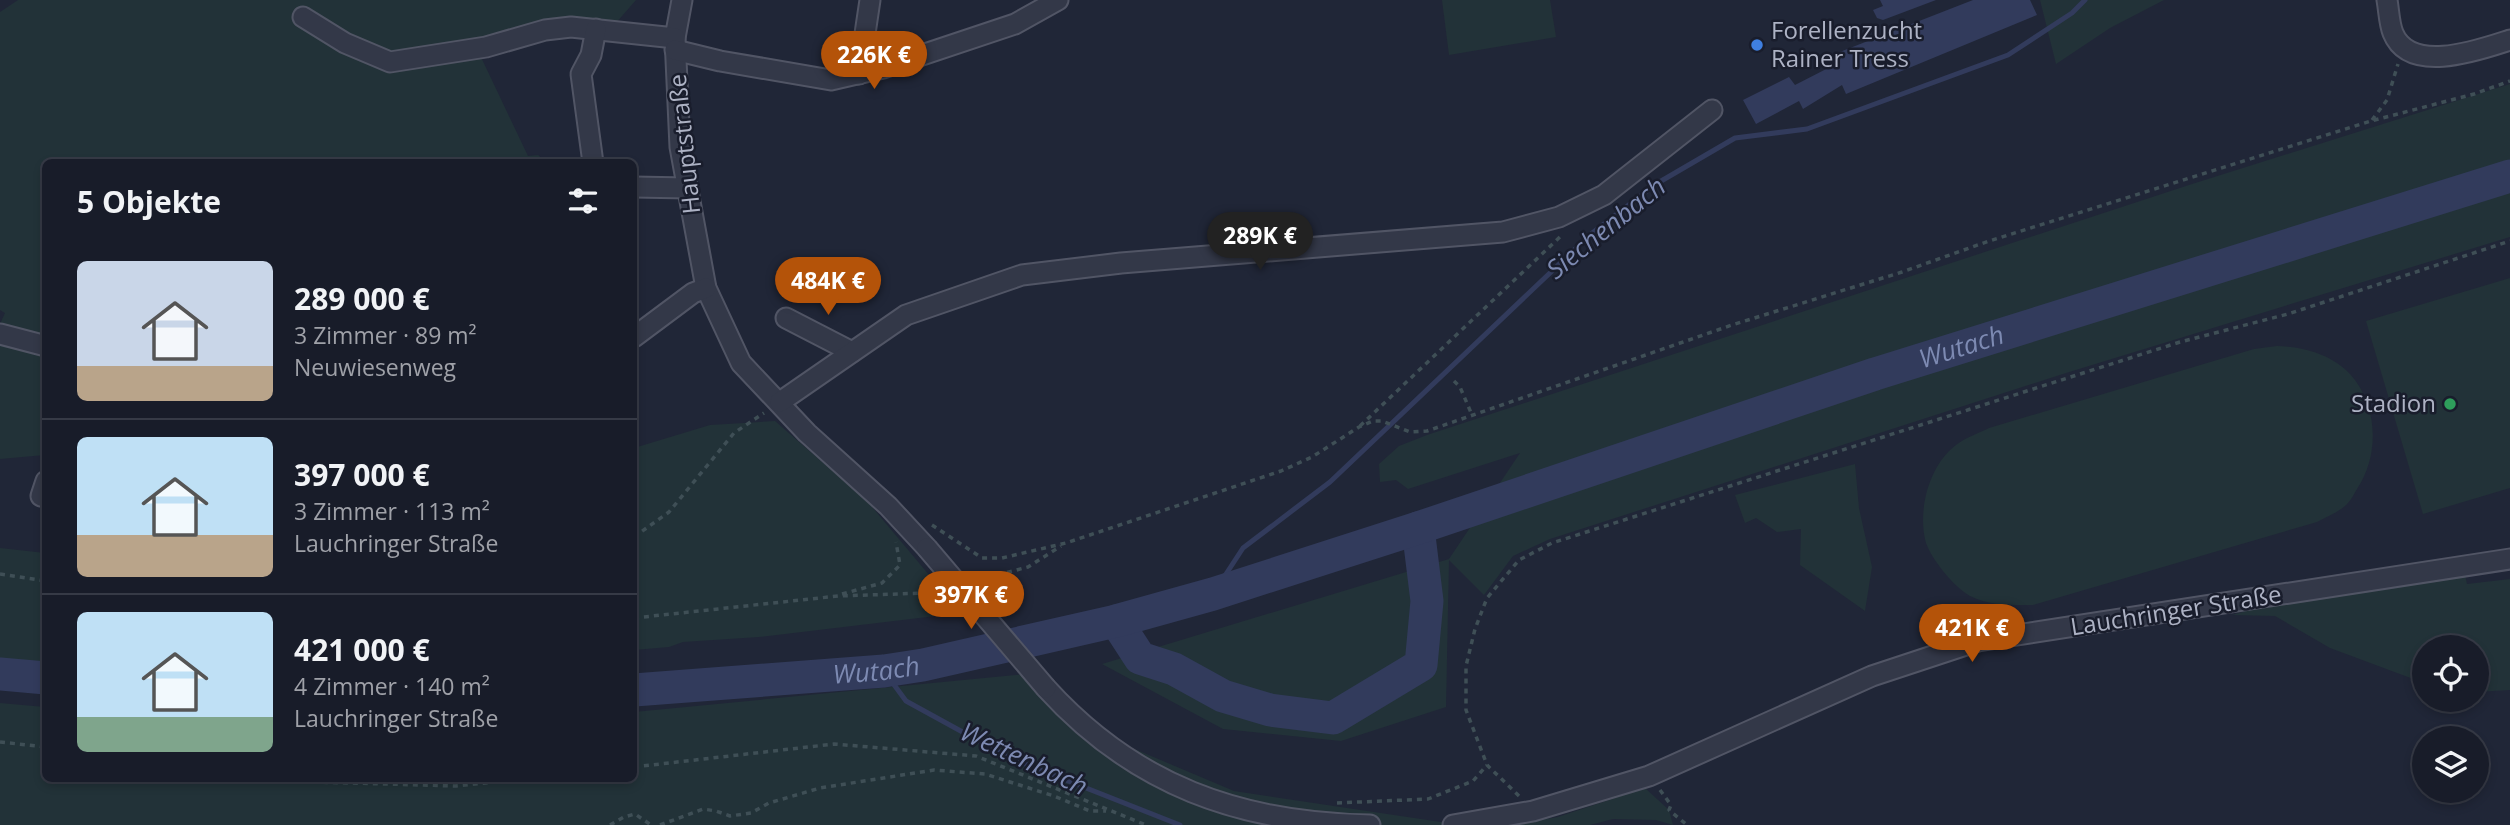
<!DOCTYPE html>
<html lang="de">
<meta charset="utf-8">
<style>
body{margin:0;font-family:"Open Sans",sans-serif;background:#212531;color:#f1f3f6;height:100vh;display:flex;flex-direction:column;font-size:26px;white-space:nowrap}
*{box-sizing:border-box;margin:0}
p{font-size:23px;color:#9fa1a8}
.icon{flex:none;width:38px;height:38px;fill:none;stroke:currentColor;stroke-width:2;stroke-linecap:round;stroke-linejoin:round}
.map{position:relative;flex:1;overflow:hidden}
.drawer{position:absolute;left:42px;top:159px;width:595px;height:623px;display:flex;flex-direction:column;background:#181c29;border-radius:10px;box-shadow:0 4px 10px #0003,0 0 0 2px #363a46}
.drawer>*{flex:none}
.controls{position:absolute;left:2412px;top:635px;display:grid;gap:14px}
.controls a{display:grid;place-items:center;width:77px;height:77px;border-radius:50%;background:#181c29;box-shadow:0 4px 10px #0003,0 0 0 2px #363a46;font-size:35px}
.price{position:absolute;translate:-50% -60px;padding:0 16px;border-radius:24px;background:#b45309;color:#fff;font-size:23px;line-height:46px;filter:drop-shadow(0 2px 4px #0008)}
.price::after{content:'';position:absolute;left:50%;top:42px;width:21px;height:16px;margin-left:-10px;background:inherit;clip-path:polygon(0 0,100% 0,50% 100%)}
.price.on{background:#222;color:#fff}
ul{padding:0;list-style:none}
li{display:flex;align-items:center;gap:21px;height:175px;padding:0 35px}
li+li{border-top:2px solid #363a46}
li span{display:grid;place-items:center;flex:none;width:196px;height:140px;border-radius:10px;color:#555}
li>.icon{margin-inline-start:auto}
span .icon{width:84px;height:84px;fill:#fffc;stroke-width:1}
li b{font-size:30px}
h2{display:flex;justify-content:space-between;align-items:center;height:84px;padding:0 35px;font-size:30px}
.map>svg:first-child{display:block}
</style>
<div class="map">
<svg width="2510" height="825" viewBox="0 0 2510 825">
<rect width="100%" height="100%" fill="#202637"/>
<g fill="#223238">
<path d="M18 0H636L615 24 571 21 480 55 528 156 538 155 547 163H46L45 455 0 459V324L5 313 0 310V12Z"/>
<path d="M1442 0H1550L1556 37 1449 55Z"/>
<path d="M2040 0H2164L2110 28 2056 64Z"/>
<path d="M2510 84V237L2066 373 1550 539 1513 556 1484 595 1449 560 1446 707 1341 741 1223 729 1102 664 1449 559 1520 453 1408 489 1396 480 1380 482 1379 464 1399 446 1427 435 2189 185Z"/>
<path d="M2510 278V488L2423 514 2366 321Z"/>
<path d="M2277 346C2303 347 2331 354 2350 374 2378 405 2380 455 2357 489 2354 494 2350 502 2345 506 2337 513 2326 517 2317 522L2033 605C2012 605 1990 606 1970 596 1954 587 1932 560 1926 543 1917 511 1929 465 1956 445 1965 438 1979 433 1989 428L2254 349Z"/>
<path d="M775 421 867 501 961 613 759 637 683 642 669 647 634 650V448L710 425Z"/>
<path d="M1855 464 1859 508 1872 567 1865 611 1800 565 1801 529 1777 532 1756 518 1745 523 1735 495Z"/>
<path d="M0 548 45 553V663L0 658Z"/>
<path d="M2465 575 2467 584 2510 579V690L2476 692V648H2424V683L2330 648 2275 616 2232 615 2274 603Z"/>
<path d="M1026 674 1118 742 1234 791 1461 825H0V703L45 707 46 779H634V712Z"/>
<path d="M1645 788 1669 810 1673 825 1656 820 1613 819 1590 825H1510L1558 817Z"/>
</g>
<g fill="#323b5c">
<path d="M1880 0H1936L1883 20 1877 18 1873 10 1883 6Z"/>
<path d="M1973 0H2030L2037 15 1846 94 1842 85 1803 109 1799 101 1756 124 1743 100 1789 77 1795 85 1834 65 1832 55Z"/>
</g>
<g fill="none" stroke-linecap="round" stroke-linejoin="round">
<g stroke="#323b5c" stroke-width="5">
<path d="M1213 594 1243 548 1330 482 1591 234 1656 184 1735 138 1807 129 2008 55 2072 13 2085 0"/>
<path d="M884 671 906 701 1010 758 1180 825"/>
</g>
<g stroke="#323b5c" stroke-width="33">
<path d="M1116 621 1140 658 1174 669 1223 696 1270 710 1333 718 1421 665 1427 601 1418 528"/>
<path d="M0 674 46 678"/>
<path id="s1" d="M634 690 884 671 923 665 1116 621 1213 594 1418 528 1875 374 2510 176"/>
</g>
<g stroke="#515565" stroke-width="23">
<g id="minor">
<path d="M682 0 675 38 680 147 706 288 741 363 807 433 888 506 927 548"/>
<path d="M2387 0C2389 11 2389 23 2393 33 2410 75 2479 50 2510 40"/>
<path d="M303 17 345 43 390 62 486 47 545 30 571 27 675 38"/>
<path d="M675 50 720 61 831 80 883 68 1015 24 1058 0"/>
<path d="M859 74 870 0"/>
<path d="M593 163 581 74 591 55 596 29"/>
<path d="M634 187 688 188"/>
<path d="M786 318 852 352"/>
<path d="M0 334 46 346"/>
<path d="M634 337 693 293 706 288"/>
<path d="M780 402 906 315 1022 275 1121 263 1503 232 1559 217 1604 195 1712 110"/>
<path d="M41 496 46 481"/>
<path d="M1046 688C1134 785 1240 823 1370 825"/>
<path d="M1453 825 1533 811 1649 776 1872 676 1978 641 2510 559"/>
</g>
</g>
<g stroke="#3f4f56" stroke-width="3.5" stroke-dasharray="5 5" stroke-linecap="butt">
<path d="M2372 120 2387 100 2398 64"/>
<path d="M1454 381 1460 387 1472 415"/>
<path d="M1360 426 1561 236"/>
<path d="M932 525 982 558H1002L1066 543 1281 471 1312 457 1359 427 1373 421H1382L1410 432 1427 431 1732 325 1902 272 1989 241 2371 121 2474 94 2510 81"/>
<path d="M634 537 669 512 734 433 764 413"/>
<path d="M0 574 46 581"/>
<path d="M978 580 1028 567 1061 546"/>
<path d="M842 594 882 583 900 565 896 542"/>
<path d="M634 618 838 596 926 593 940 589"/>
<path d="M0 742 46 747"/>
<path d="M634 767 834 744 976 756 1146 825"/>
<path d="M263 779 279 781 456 786 523 779"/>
<path d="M1660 790 1671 805 1669 810 1687 825"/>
<path d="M1519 796 1487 765 1466 710V666L1475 629 1487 598 1519 560 1552 543 2180 342 2288 314 2510 241"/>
<path d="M1337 803 1428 799 1473 781 1487 765"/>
<path d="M610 825 624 817 635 814 651 825"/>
<path d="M660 825 703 809 716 811 730 816 751 813 769 803 820 788 934 770 985 774 1054 796 1090 811H1106"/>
</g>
<use href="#minor" stroke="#333848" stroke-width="19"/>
<g stroke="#515565" stroke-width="23" stroke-linecap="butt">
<path id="minor-bridge" d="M927 548 1046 688"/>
</g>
<use href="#minor-bridge" stroke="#333848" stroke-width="19"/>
</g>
<circle fill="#3f7fe0" stroke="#191d2c" stroke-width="2.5" cx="1757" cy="45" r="7"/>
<circle fill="#2e9e5b" stroke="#191d2c" stroke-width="2.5" cx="2450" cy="404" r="7"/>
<g text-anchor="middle" stroke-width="5" stroke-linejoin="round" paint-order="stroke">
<g font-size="24" fill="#adb2c4" stroke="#191d2c" text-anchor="start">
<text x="1771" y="39">Forellenzucht<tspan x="1771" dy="28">Rainer Tress</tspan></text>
<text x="2436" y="412" text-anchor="end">Stadion</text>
</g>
<g font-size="24" fill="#adb2c4" stroke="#191d2c">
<text transform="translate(685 144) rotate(-96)" y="8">Hauptstraße</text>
<text transform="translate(2176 611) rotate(-9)" y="8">Lauchringer Straße</text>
</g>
<g font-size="26" font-style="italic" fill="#7d8ab2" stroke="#191d2c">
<text transform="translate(1606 228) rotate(-39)" y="9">Siechenbach</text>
<text dy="9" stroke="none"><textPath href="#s1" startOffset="1377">Wutach</textPath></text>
<text dy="9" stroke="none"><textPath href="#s1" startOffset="243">Wutach</textPath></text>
<text transform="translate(1024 759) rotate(25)" y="9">Wettenbach</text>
</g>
</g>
</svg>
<div class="controls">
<a><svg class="icon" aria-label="locate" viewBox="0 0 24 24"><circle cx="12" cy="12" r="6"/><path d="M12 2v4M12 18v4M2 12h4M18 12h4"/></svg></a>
<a><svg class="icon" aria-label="layers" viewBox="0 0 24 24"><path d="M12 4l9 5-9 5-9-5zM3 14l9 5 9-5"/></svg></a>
</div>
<b class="price" style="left:874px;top:91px">226K €</b>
<b class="price on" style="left:1260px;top:272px">289K €</b>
<b class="price" style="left:828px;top:317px">484K €</b>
<b class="price" style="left:971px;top:631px">397K €</b>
<b class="price" style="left:1972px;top:664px">421K €</b>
<section class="drawer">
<h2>5 Objekte<svg class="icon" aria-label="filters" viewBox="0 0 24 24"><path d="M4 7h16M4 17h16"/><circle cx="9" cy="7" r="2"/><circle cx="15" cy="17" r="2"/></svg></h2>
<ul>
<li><span style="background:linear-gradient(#c9d6e8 75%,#b9a48a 0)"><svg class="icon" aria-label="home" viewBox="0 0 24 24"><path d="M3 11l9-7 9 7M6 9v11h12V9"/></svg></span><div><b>289 000 €</b><p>3 Zimmer · 89 m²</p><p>Neuwiesenweg</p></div></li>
<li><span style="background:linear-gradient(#bfe0f5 70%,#b9a48a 0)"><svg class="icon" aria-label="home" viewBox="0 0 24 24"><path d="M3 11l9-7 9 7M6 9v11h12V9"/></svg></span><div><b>397 000 €</b><p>3 Zimmer · 113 m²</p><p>Lauchringer Straße</p></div></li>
<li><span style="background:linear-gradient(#bfe0f5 75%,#7fa58c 0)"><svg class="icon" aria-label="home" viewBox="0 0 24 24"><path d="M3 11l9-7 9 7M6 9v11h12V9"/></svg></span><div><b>421 000 €</b><p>4 Zimmer · 140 m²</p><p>Lauchringer Straße</p></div></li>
</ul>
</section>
</div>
